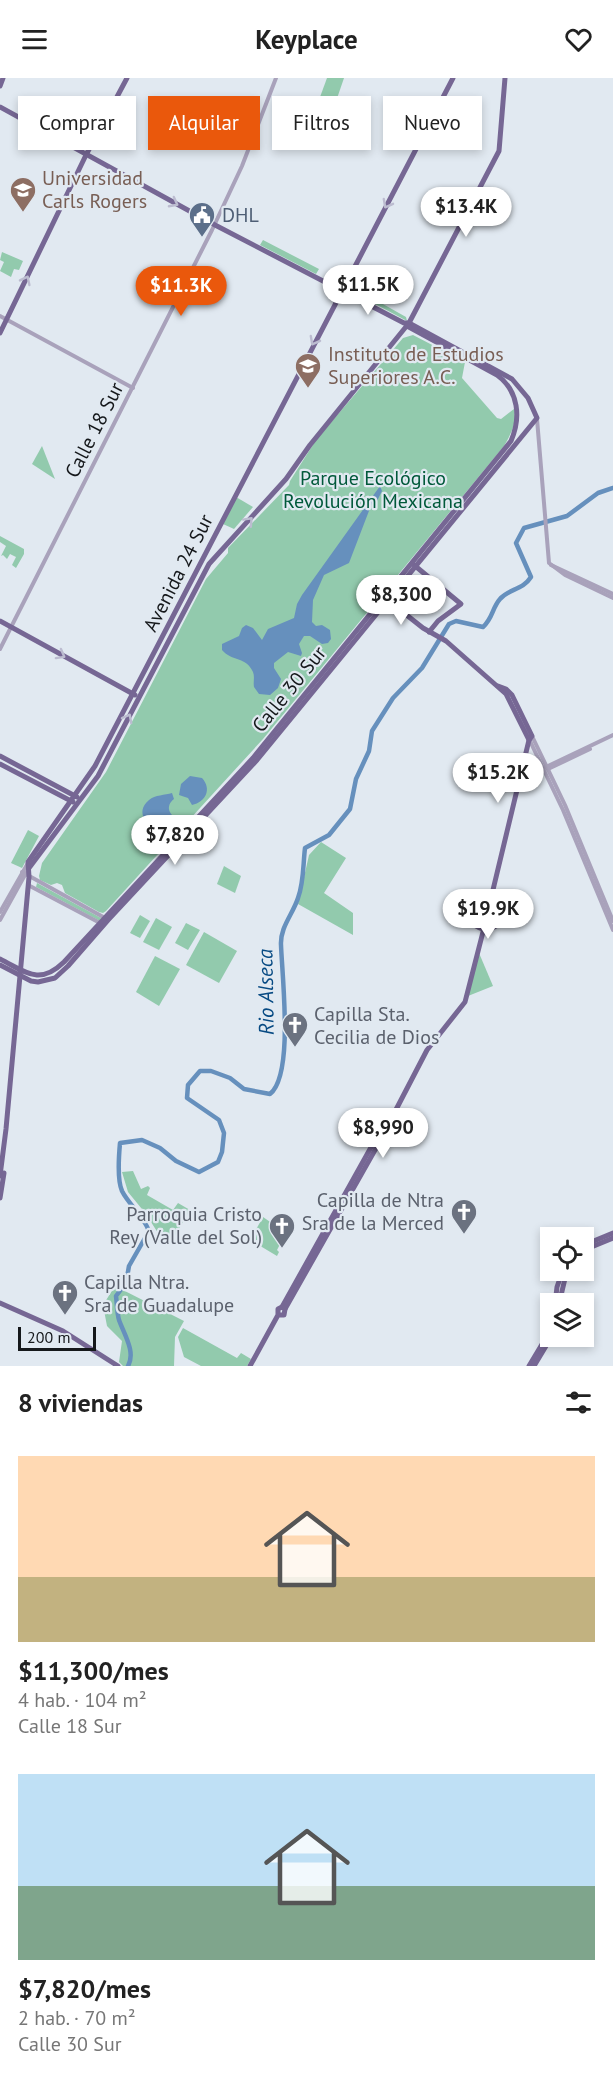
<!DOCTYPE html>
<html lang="es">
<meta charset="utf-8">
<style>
body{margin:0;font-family:"PT Sans",sans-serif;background:#f2f2f2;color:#222;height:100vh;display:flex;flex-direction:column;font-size:22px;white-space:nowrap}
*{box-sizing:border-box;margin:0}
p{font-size:20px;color:#767676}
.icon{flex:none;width:33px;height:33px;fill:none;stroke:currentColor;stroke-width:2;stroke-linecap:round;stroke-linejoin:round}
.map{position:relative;height:1288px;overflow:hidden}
.panel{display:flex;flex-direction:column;background:#fff;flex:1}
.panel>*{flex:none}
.hud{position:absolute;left:18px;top:18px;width:578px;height:54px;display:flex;gap:12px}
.buttons{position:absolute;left:540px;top:1149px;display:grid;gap:12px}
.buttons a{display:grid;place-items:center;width:54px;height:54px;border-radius:0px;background:#fff;box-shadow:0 3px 9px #0003;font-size:30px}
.scale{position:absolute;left:18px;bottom:15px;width:78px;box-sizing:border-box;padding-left:6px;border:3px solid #15181b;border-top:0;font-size:16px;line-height:21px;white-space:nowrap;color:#15181b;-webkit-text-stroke:4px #e1e9f1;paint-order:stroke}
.price{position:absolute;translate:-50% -51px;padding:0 14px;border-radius:21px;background:#fff;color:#222;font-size:20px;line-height:39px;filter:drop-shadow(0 2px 3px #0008)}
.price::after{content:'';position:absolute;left:50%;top:36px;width:18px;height:14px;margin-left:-9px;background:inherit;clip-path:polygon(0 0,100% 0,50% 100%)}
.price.current{background:#ea580c;color:#fff}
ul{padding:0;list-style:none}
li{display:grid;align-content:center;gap:12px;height:318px;padding:0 18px}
li span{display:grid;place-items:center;height:186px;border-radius:0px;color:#555}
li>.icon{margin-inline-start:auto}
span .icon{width:108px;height:108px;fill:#fffc;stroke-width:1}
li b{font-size:26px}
h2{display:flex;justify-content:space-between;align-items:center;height:72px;padding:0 18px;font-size:26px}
.pill{padding:0 21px;border-radius:0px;background:#fff;box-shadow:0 3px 9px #0003;font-size:21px;line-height:54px}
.pill.current{background:#ea580c;color:#fff}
header{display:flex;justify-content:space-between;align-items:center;height:78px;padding:0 18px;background:#fff;font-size:27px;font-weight:800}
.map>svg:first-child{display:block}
</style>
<header><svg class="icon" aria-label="menu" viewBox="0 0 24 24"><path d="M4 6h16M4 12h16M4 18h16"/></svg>Keyplace<svg class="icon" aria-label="heart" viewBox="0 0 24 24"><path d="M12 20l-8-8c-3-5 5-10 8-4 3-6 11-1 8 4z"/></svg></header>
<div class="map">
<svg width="613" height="1288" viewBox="0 0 613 1288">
<rect width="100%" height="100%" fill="#e1e9f1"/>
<g fill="#92caad">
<path d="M327 0H344L332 35 316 30Z"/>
<path d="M263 162 319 191 316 196 260 167Z"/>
<path d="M2 174 23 183 19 192 14 191 11 199 0 193 4 184 0 182Z"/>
<path d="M349 207 406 239 407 243 347 211Z"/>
<path d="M413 257 465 284 462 300 497 340 501 341 514 331C517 345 511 356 504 368L263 661 106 833 103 835 99 834 65 815 62 807 57 805 51 807 40 802 39 798 42 785 106 694 206 501 228 475V470L289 407 290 403 316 362 403 260Z"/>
<path d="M42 368 55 401 32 386Z"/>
<path d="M236 419 253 429 234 451 223 446Z"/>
<path d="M0 458 24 471V476L16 490 12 487 16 479 10 476 7 481 3 477 1 478 6 468 0 464Z"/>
<path d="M28 752 39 758 22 790 11 785Z"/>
<path d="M321 764 346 780 324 815 353 835V857L298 826 309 777Z"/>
<path d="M224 788 241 798 235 815 217 806Z"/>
<path d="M37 805 101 840 100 843 36 809Z"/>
<circle cx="487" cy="833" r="16"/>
<path d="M140 837 150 843 140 860 130 855Z"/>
<path d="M156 840 172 849 159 872 143 864Z"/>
<path d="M186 845 200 852 188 872 175 865Z"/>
<path d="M204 854 237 873 219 905 186 887Z"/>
<path d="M479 875 493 908 468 918Z"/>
<path d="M155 878 180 891 159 928 136 914Z"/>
<path d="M133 1093 141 1111 148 1108 150 1110 147 1117 173 1132 178 1125 190 1132 170 1166 163 1163 146 1136 128 1114 122 1094Z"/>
<path d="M263 1139 286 1155 277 1172 279 1174 277 1178 250 1162Z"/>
<path d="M115 1208 184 1243 175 1259 174 1288H123L119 1284 122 1263 107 1248 103 1227Z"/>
<path d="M183 1250 237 1280 241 1275 251 1281 247 1288H201L184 1279 178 1259Z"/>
</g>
<g fill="#6690bd">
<path d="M380 408 382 413 376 425H372L349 485 324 497 313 522 312 544 316 548 322 547 330 552 331 561 328 565 322 566 310 558H304L299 566 302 575 301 578 288 574 274 585V590L281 601 278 610 270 617 259 616 254 609C253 604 255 599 253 594 246 578 232 584 222 572V566L239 558 242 550 246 547 253 550 262 562 268 551 294 540 297 526 302 517Z"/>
<path d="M190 698 202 700C212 711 206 724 192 727L188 720 179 717 181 706Z"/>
<path d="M172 715 174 721C165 728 169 737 178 741L173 749 166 752C149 753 133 735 149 722 155 717 165 717 172 715Z"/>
</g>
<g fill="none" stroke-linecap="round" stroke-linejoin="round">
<path stroke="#6690bd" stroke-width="4.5" d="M128 1288C136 1274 124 1256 119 1242 117 1235 117 1226 116 1218L126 1205 129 1188 149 1153C143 1137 129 1127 122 1113 117 1102 119 1076 120 1065L142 1062 160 1070 176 1083 199 1094 218 1084 222 1074 224 1055 219 1042 187 1020 188 1007 200 993H211L230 1000 244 1011 270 1016C294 997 282 898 281 867 280 849 293 836 298 820 304 804 303 786 305 770L329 757 350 731 356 701 369 673 372 653 393 620 422 590 449 546 456 543 483 549C493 540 492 530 500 521 508 511 523 512 531 499L516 465 524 450 567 438 598 415 613 410"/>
<g stroke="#a9a2bb" stroke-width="4">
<path d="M0 238 133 310"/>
<path d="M537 341 549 485 565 497 613 520"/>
<path d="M551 487 613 516"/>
<path d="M0 571 212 152 242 88 276 0"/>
<path d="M532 658 565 727 613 843"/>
<path d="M530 663 563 732 613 852"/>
<path d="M546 689 613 657"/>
<path d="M548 691 590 671"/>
<path d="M22 794 105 840"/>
<path d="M28 807 102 846"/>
<path d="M0 834 28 785"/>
<path d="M0 842 26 795"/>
</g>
<g stroke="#766794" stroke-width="5">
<path d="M0 8 3 0"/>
<path d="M0 29 215 147 404 245H409L512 301 528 320 537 340 257 682 108 842 68 888 55 900 38 904 31 903 0 887"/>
<path d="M0 255 86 77 127 0"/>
<path d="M414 487 461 526 438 543 429 554"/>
<path d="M385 520 423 550 446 563 506 616 529 662"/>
<path d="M0 543 135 617"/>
<path d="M0 678 77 719"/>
<path d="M0 686 73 724"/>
<path d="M29 790 98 698 209 486 286 401 310 367 409 245 499 73 505 0"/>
<circle cx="486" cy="833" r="18"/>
<path d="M492 816 529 662 532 658 512 617 506 611 498 608"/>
<path d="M0 881C26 894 39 908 64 884L253 680 511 363C521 340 519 313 497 297L407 248"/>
<path d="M0 1098 6 1051 29 799 28 784 95 688 453 0"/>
<path d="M0 1120 4 1095"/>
<path d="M584 1167 613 1155"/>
<path d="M584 1172 613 1160"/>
<path d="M0 1225 63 1253 118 1288"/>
<path d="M555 1226 557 1209 563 1192"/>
<path d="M559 1226 567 1192"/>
<path d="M282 1229 379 1055"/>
<path d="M285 1231 375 1072 427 972 465 924 484 850"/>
<path d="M250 1288 278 1237V1231L282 1229 285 1231 284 1237H278"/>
<path d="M529 1288 550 1253"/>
<path d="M534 1288 552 1258"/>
</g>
</g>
<defs><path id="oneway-chevron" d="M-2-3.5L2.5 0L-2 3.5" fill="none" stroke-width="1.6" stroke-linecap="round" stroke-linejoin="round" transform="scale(1.5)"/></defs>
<g stroke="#bcbcd0">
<use href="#oneway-chevron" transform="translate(174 125) rotate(28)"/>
<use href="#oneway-chevron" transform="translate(387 126) rotate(118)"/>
<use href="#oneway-chevron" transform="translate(26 202) rotate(-64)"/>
<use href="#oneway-chevron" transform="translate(314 263) rotate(118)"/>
<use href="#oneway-chevron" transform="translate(249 443) rotate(-47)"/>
<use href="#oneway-chevron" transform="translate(61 577) rotate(29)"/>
<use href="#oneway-chevron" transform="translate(128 640) rotate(-62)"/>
</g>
<defs>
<g id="university-pin" transform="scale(1.35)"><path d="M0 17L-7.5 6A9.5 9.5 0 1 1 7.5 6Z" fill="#8d6e63" stroke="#e1e9f1"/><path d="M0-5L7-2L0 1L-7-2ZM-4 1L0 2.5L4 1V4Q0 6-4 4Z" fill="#fff"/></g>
<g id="civic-pin" transform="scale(1.35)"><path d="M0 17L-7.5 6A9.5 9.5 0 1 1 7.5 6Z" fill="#5c6f8a" stroke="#e1e9f1"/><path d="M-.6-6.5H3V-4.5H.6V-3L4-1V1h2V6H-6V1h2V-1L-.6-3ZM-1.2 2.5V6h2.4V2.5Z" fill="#fff"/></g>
<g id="church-pin" transform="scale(1.35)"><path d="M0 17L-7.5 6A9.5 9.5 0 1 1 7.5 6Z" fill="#6b7280" stroke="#e1e9f1"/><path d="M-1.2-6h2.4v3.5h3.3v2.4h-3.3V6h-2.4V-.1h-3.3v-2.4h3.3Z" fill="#fff"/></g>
</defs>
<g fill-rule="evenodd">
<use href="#university-pin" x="23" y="112"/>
<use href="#civic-pin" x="202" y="137"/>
<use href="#university-pin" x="308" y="288"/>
<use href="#church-pin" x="295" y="947"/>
<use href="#church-pin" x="464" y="1134"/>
<use href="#church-pin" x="282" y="1148"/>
<use href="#church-pin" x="65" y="1215"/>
</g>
<g text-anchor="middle" stroke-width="4.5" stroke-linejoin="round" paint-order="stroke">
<g font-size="20" fill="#785e54" stroke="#e1e9f1" text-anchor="start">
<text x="42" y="107">Universidad<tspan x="42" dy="23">Carls Rogers</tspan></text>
<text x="328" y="283">Instituto de Estudios<tspan x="328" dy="23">Superiores A.C.</tspan></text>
</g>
<g font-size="20" fill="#4e5e75" stroke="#e1e9f1" text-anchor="start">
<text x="222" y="144">DHL</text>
</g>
<g font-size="20" fill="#15181b" stroke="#e1e9f1">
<text transform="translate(94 352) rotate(-63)" y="7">Calle 18 Sur</text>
<text transform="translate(178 495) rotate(-63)" y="7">Avenida 24 Sur</text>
<text transform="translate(289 611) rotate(-51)" y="7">Calle 30 Sur</text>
</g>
<g font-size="20" fill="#00593a" stroke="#e1e9f1">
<text x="373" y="407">Parque Ecológico<tspan x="373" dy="23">Revolución Mexicana</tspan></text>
</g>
<g font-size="20" fill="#5b616d" stroke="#e1e9f1" text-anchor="start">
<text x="314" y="943">Capilla Sta.<tspan x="314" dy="23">Cecilia de Dios</tspan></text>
<text x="444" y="1129" text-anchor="end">Capilla de Ntra<tspan x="444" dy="23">Sra de la Merced</tspan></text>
<text x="262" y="1143" text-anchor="end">Parroquia Cristo<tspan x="262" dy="23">Rey (Valle del Sol)</tspan></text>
<text x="84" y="1211">Capilla Ntra.<tspan x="84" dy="23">Sra de Guadalupe</tspan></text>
</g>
<g font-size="21" font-style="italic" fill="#074a83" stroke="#e1e9f1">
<text transform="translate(266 914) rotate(-91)" y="7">Rio Alseca</text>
</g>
</g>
</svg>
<div class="buttons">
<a><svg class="icon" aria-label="locate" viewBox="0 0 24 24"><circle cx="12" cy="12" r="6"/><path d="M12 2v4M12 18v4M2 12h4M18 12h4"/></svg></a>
<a><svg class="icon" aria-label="layers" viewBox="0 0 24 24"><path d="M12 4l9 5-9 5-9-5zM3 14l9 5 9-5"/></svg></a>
</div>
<div class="scale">200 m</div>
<b class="price" style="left:466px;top:160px">$13.4K</b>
<b class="price" style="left:368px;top:238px">$11.5K</b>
<b class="price current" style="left:181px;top:239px">$11.3K</b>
<b class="price" style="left:401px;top:548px">$8,300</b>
<b class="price" style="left:498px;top:726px">$15.2K</b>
<b class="price" style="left:175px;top:788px">$7,820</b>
<b class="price" style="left:488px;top:862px">$19.9K</b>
<b class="price" style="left:383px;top:1081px">$8,990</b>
<div class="hud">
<a class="pill">Comprar</a>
<a class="pill current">Alquilar</a>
<a class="pill">Filtros</a>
<a class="pill">Nuevo</a>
</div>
</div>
<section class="panel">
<h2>8 viviendas<svg class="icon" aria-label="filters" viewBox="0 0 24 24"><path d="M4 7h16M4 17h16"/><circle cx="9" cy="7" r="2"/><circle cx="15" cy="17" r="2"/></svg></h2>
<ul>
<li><span style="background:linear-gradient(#ffd9b3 65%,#c2b280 0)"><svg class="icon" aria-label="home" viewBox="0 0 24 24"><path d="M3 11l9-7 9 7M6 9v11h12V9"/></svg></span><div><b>$11,300/mes</b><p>4 hab. · 104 m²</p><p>Calle 18 Sur</p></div></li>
<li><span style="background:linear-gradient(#bfe0f5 60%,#7fa58c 0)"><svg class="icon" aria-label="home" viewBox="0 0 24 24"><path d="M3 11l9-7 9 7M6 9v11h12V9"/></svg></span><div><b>$7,820/mes</b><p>2 hab. · 70 m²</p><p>Calle 30 Sur</p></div></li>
</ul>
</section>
